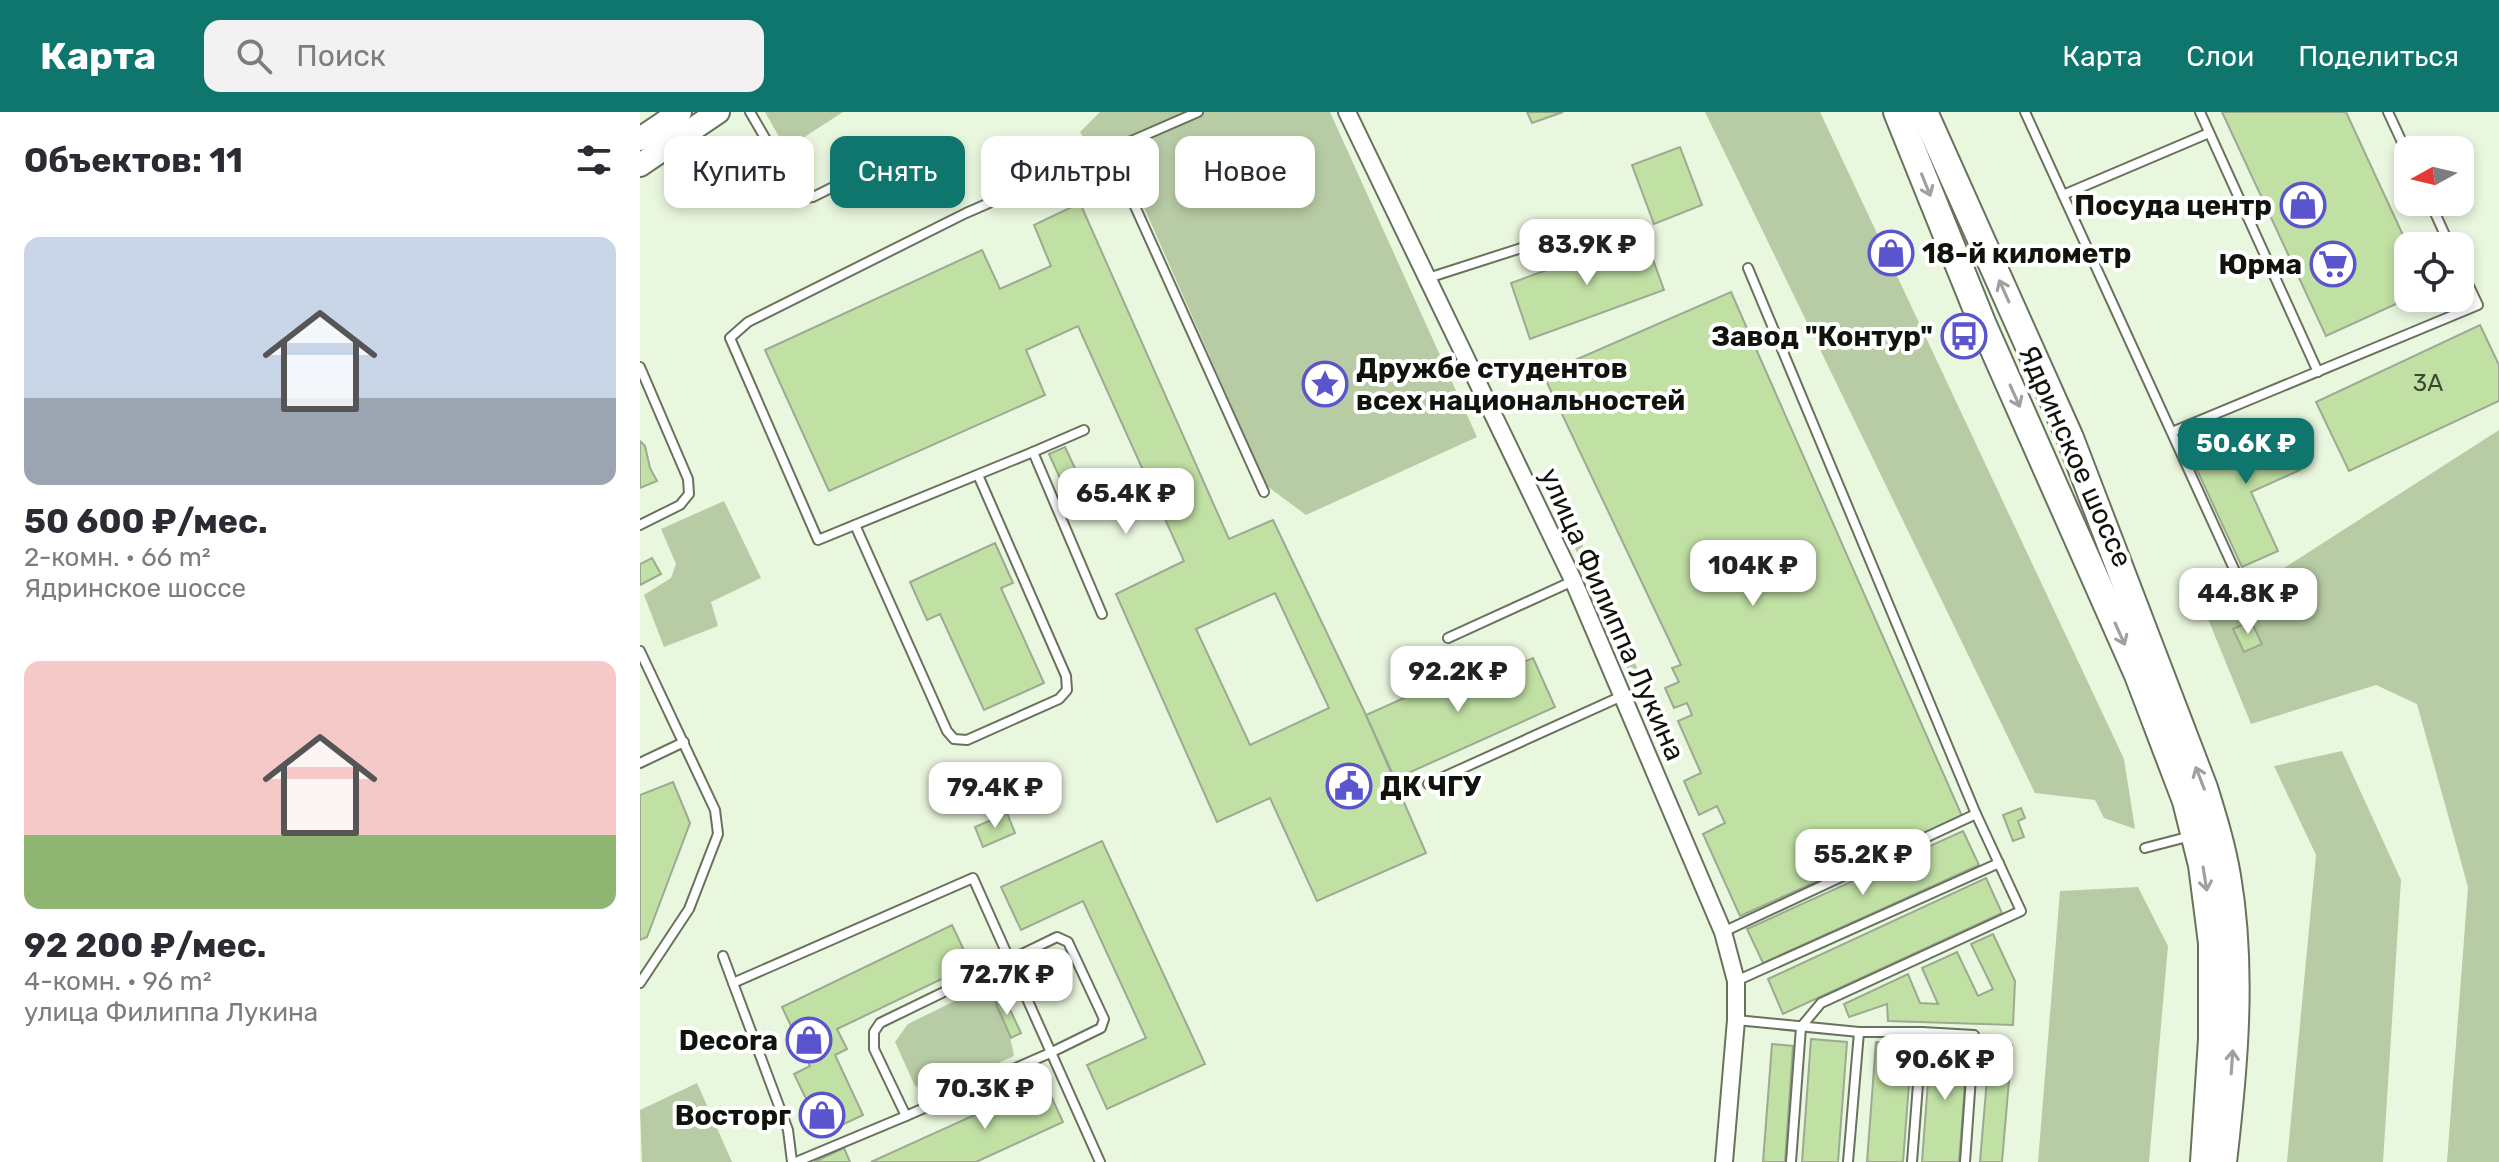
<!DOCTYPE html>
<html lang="ru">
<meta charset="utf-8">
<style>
body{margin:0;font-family:Rubik,sans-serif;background:#f2f2f3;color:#2b2b33;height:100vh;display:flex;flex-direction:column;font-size:30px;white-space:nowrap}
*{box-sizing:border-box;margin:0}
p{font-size:26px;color:#7c7c81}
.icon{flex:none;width:44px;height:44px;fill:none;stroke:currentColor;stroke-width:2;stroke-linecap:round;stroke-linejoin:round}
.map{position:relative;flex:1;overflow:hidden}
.side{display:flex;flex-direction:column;background:#fff;width:640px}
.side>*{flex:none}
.banner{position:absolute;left:24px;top:24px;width:760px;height:72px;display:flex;gap:16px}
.needle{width:52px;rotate:262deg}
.tools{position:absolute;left:1754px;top:24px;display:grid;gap:16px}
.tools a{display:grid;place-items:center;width:80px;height:80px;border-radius:16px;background:#fff;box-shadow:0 4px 12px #0003;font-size:40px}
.price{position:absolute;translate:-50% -68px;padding:0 18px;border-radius:16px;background:#fff;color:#222;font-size:26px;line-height:52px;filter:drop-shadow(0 2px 4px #0008)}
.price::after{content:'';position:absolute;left:50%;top:48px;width:24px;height:18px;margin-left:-12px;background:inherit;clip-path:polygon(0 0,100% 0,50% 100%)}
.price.active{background:#0f766e;color:#fff}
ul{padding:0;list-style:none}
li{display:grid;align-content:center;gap:16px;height:424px;padding:0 24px}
li span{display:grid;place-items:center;height:248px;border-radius:16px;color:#555}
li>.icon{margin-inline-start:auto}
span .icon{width:144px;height:144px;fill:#fffc;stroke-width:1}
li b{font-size:34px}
h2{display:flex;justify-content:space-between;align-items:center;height:96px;padding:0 24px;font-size:34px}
.chip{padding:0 28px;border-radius:16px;background:#fff;box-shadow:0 4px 12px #0003;font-size:28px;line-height:72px}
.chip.active{background:#0f766e;color:#fff}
header{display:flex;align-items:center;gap:48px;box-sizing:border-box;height:112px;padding:0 40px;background:#0f766e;color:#fff}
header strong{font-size:38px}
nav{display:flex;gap:44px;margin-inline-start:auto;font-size:28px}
.search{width:560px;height:72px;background:#f2f2f3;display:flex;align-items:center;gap:20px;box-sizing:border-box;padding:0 28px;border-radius:16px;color:#7c7c81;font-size:30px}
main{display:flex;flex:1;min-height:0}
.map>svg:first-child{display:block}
</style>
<header>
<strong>Карта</strong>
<div class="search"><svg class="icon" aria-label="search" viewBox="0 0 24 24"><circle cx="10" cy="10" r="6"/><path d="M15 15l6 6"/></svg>Поиск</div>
<nav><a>Карта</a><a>Слои</a><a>Поделиться</a></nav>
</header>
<main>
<section class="side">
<h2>Объектов: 11<svg class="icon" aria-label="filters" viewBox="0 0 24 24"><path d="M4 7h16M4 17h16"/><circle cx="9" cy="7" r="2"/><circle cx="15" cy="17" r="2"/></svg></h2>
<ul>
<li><span style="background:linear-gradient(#c9d6e8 65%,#9aa5b1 0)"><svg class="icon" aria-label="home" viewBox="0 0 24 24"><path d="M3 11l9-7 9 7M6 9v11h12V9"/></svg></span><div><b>50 600 ₽/мес.</b><p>2-комн. · 66 m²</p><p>Ядринское шоссе</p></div></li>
<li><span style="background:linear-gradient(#f6c9c9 70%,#8fb573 0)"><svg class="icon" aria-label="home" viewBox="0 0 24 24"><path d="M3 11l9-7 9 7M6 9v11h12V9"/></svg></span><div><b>92 200 ₽/мес.</b><p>4-комн. · 96 m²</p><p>улица Филиппа Лукина</p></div></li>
</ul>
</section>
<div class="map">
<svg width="1859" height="1050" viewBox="0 0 1859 1050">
<rect width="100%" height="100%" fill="#eaf7df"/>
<g fill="#b7cca4">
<path d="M125 0H203L146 37Z"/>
<path d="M460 0H690L837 325 666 403 627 374 476 32 452 39 440 20Z"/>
<path d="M1065 0H1180L1484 647 1495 717 1464 706 1455 688 1395 681Z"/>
<path d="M108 33 122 56 64 91 50 68Z"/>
<path d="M1859 318V1050H1807L1828 775 1777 592 1736 573 1611 612 1568 507 1605 481Z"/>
<path d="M84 389 121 466 71 490 78 514 24 535 4 483 31 466 36 452 21 417Z"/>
<path d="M925 394 1000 562 992 567 918 397Z"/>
<path d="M1702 639 1761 768 1743 1050H1647L1676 743 1634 654Z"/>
<path d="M1498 775 1528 834 1509 1050H1398L1420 779Z"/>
<path d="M341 876C360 892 370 919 374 944L294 980 275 974 255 930 268 912Z"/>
<path d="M57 971 92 1050H2L0 998Z"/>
</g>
<g fill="#c1e0a4" stroke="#9da992" stroke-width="2" fill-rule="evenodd">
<path d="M887 0H923L892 11Z"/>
<path d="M1582 0H1706L1768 134 1769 186 1686 224Z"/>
<path d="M1040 35 1062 93 1014 112 992 53Z"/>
<path d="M440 91 589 427 633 408 726 603 786 741 677 789 630 686 577 710 476 482 544 449 438 214 386 238 405 283 189 379 125 238 342 138 360 177 411 154 394 113ZM635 481 689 596 610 633 556 517Z"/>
<path d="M1004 123 1024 178 890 227 871 171Z"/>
<path d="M1091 180 1322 704 1100 804 1063 722 1085 711 1077 694 1059 703 1044 669 1061 661 1038 609 1052 603 1047 591 1034 596 1025 576 1039 570 1032 556 1041 553 903 262Z"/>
<path d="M1840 213 1859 253V289L1709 359 1676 290Z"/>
<path d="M1637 308 1660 358 1611 380 1638 439 1602 455 1552 347Z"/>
<path d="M0 329 5 334 10 356 17 369 0 376Z"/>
<path d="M425 335 440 367 424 375 409 342Z"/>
<path d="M355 431 373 471 361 476 404 571 344 598 300 502 287 508 270 470Z"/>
<path d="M12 446 21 462 0 473V452Z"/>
<path d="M1611 509 1622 532 1604 540 1593 517Z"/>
<path d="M893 546 915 595 755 667 726 603 838 553 841 560 866 549 869 556Z"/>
<path d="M33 670 50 711 7 825 0 828V683Z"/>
<path d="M1381 696 1385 706 1378 709 1384 725 1373 729 1363 703Z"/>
<path d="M367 701 375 721 343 735 335 715Z"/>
<path d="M1323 719 1339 753 1123 851 1107 817Z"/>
<path d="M462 729 565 952 467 997 447 953 506 926 443 789 381 818 361 775Z"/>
<path d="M1346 766 1362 801 1143 902 1128 867Z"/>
<path d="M312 813 331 853 197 917 207 937 195 943 223 1003 183 1022 154 962 170 954 142 895Z"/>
<path d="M1353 822 1375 869 1373 913 1248 909 1247 892 1209 905 1204 892 1268 862 1280 891 1298 892 1282 856 1317 840 1338 884 1353 877 1331 832Z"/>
<path d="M363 883 381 921 371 926 354 887Z"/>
<path d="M1171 927 1207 930 1198 1050H1162Z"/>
<path d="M1291 929 1328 932 1319 1050H1282Z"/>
<path d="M1236 930 1272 933 1263 1050H1227Z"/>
<path d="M1350 931 1372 933 1362 1050H1340Z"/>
<path d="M1132 932 1153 934 1145 1050H1123Z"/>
<path d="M405 971 423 1010 336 1050H231Z"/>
<path d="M204 1036 210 1050H174Z"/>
</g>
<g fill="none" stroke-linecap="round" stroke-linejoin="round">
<g stroke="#68735d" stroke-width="12">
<g id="lane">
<path d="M110 0 157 81 164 86 173 85 205 69"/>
<path d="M1385 0 1605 481"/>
<path d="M1560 0 1678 260"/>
<path d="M1748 0 1768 43"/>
<path d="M470 39 624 380"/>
<path d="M1423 83 1569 21"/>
<path d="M1790 90 1810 134"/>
<path d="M1108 156 1336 702 1381 799 1181 891 1161 915 1151 1050"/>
<path d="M788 166 953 113"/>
<path d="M0 255 48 367 49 382 40 393 0 413"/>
<path d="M1532 320 1838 193 1820 155"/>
<path d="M393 340 444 318"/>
<path d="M215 413 307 619 314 627 327 628 419 587 427 578 426 564 338 363"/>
<path d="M462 502 393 340 178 428 90 226 108 210 326 101 558 0"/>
<path d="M808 526 933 469"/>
<path d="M0 539 75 698 78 722 49 797 0 871"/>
<path d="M0 651 44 630"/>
<path d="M788 672 982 584"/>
<path d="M1505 736 1551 724"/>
<path d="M1083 820 1336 702"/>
<path d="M417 825 428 830 464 907 461 916 410 941 266 1004 234 937V920L240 911Z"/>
<path d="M83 844 93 871"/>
<path d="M1096 869 1359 751"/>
<path d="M1096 908 1219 920H1282L1272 1050"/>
<path d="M1282 920 1334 923 1325 1050"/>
<path d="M152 1050 148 1018 93 871 333 766 460 1050"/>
<path d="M156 1050 266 1004"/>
<path d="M1208 1050 1219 920"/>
</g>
</g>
<g stroke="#68735d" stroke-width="20">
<path id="street" d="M707 0 933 468 1083 820 1096 869V908L1084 1050"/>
</g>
<g stroke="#68735d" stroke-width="26">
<g id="secondary">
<path d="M0 27 40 0"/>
<path d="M0 53 78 0"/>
</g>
</g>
<g stroke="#68735d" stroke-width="30">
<g id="primary">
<path d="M1257 0 1343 213 1498 563 1546 689 1562 753 1572 831V927L1564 1050"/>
<path d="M1284 0 1430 326 1564 676C1573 705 1582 734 1587 764 1603 857 1594 957 1583 1050"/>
</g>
</g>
<use href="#lane" stroke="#fff" stroke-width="8"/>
<use href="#street" stroke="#fff" stroke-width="16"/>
<use href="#secondary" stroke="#fff" stroke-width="22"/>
<use href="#primary" stroke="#fff" stroke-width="26"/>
</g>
<defs><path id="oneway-shaft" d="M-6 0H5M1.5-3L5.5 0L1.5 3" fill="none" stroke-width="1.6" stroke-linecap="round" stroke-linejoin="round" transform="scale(2)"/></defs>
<g stroke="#9fa19e">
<use href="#oneway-shaft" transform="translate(1286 73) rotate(68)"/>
<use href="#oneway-shaft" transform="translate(1364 179) rotate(-114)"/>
<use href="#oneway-shaft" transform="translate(1375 284) rotate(66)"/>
<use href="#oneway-shaft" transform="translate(1480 522) rotate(66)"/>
<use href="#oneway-shaft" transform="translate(1560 666) rotate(-111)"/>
<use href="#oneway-shaft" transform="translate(1565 767) rotate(81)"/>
<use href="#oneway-shaft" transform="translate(1592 950) rotate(-86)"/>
</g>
<defs>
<g id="shop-ring" transform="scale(2.3)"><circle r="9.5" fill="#fff" stroke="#5a55cd" stroke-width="1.5"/><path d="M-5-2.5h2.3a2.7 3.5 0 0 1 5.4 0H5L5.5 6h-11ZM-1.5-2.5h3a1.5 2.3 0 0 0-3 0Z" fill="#5a55cd"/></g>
<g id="supermarket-ring" transform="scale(2.3)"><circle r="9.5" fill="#fff" stroke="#5a55cd" stroke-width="1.5"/><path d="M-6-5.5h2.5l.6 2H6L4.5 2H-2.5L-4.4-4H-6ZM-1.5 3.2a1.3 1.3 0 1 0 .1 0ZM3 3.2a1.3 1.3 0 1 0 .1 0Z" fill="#5a55cd"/></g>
<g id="bus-ring" transform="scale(2.3)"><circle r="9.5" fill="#fff" stroke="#5a55cd" stroke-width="1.5"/><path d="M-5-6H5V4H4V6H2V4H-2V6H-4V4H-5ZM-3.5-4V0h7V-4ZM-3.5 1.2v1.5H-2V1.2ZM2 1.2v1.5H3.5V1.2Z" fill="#5a55cd"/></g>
<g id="sight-ring" transform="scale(2.3)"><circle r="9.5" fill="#fff" stroke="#5a55cd" stroke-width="1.5"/><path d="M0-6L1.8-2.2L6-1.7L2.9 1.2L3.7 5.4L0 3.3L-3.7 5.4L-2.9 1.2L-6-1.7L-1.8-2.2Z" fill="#5a55cd"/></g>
<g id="civic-ring" transform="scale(2.3)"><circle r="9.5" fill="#fff" stroke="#5a55cd" stroke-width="1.5"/><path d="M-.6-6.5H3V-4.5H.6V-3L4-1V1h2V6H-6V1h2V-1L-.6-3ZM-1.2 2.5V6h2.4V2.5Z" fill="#5a55cd"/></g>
</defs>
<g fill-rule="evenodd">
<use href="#shop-ring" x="1663" y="93"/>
<use href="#shop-ring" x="1251" y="141"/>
<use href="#supermarket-ring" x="1693" y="152"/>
<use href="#bus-ring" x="1324" y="224"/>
<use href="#sight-ring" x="685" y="272"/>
<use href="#civic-ring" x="709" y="674"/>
<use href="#shop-ring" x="169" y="928"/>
<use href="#shop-ring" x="182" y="1003"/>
</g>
<g text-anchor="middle" stroke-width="8" stroke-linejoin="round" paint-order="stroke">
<g font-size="24" fill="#3c4732">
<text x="1788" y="279">3А</text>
</g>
<g font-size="28" font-weight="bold" fill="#10140c" stroke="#fff" text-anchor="end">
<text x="1632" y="103">Посуда центр</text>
<text x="1282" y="151" text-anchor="start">18-й километр</text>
<text x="1662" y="162">Юрма</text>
<text x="1293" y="234">Завод "Контур"</text>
<text x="716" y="266" text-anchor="start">Дружбе студентов<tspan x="716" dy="32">всех национальностей</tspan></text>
<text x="740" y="684" text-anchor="start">ДК ЧГУ</text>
<text x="138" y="938">Decora</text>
<text x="151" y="1013">Восторг</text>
</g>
<g font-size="28" fill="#10140c" stroke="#fff">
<text transform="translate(1436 344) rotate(66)" y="10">Ядринское шоссе</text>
<text transform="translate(973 502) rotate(66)" y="10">улица Филиппа Лукина</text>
</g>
</g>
</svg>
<div class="tools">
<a><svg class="needle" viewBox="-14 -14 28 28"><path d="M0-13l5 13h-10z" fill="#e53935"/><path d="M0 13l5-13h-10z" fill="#7c7c81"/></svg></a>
<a><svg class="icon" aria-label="locate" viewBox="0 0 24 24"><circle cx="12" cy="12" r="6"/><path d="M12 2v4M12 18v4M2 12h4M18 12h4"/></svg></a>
</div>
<b class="price" style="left:947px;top:175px">83.9K ₽</b>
<b class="price active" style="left:1606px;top:374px">50.6K ₽</b>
<b class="price" style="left:486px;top:424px">65.4K ₽</b>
<b class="price" style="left:1113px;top:496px">104K ₽</b>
<b class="price" style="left:1608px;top:524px">44.8K ₽</b>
<b class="price" style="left:818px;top:602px">92.2K ₽</b>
<b class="price" style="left:355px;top:718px">79.4K ₽</b>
<b class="price" style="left:1223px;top:785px">55.2K ₽</b>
<b class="price" style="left:367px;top:905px">72.7K ₽</b>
<b class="price" style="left:1305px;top:990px">90.6K ₽</b>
<b class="price" style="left:345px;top:1019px">70.3K ₽</b>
<div class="banner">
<a class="chip">Купить</a>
<a class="chip active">Снять</a>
<a class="chip">Фильтры</a>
<a class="chip">Новое</a>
</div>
</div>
</main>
